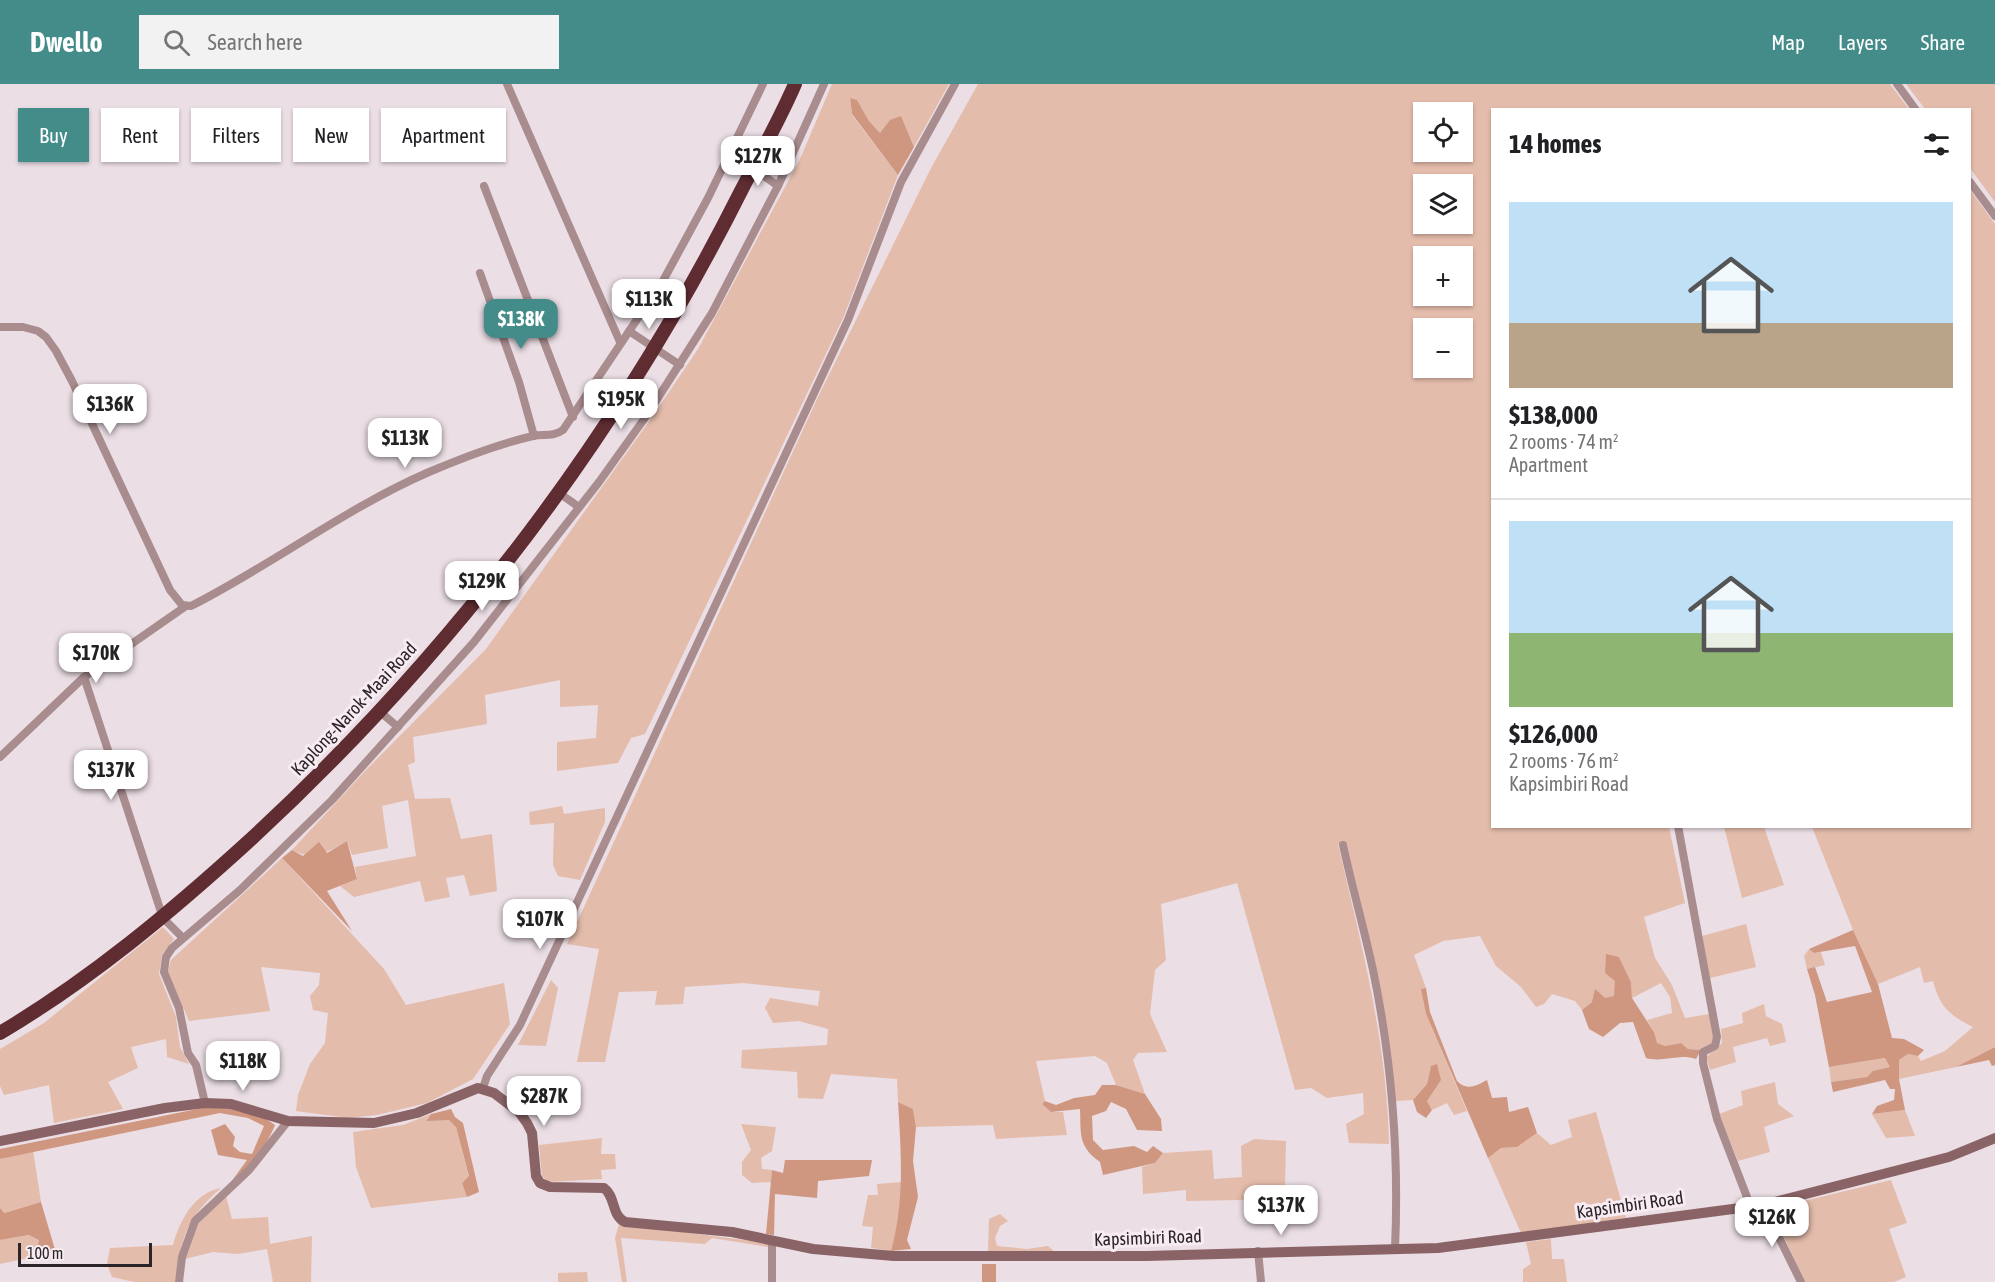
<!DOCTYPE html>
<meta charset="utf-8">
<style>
body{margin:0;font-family:"Asap Condensed",sans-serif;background:#f2f2f2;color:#202124;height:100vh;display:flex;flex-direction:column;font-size:22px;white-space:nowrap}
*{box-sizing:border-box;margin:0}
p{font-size:20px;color:#757577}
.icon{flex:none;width:33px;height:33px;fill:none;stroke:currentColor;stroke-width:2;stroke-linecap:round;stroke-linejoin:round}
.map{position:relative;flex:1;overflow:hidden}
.panel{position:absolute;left:1491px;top:24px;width:480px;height:720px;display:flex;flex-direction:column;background:#fff;border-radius:0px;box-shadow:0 2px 4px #0004}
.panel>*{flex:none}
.banner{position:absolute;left:18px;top:24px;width:570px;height:54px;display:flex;gap:12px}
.tools{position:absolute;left:1413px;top:18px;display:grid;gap:12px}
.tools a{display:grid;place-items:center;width:60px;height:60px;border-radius:0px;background:#fff;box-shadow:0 2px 4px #0004;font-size:30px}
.scale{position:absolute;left:18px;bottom:15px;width:134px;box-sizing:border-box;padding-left:6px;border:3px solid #2a2528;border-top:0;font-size:16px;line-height:21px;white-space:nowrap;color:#2a2528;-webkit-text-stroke:4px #f8ebf2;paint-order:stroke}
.price{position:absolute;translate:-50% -51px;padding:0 14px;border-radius:12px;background:#fff;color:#222;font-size:20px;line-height:39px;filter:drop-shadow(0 2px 3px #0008)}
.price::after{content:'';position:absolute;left:50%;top:36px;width:18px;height:14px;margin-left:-9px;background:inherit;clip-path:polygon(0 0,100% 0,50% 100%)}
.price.selected{background:#448c8a;color:#fff}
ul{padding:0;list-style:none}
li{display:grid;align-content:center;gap:12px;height:318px;padding:0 18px}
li+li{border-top:2px solid #e0e0e0}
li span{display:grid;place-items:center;height:186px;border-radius:0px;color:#555}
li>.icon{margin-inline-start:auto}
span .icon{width:108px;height:108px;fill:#fffc;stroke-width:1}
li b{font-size:26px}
h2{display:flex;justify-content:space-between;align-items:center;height:72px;padding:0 18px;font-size:26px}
.tag{padding:0 21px;border-radius:0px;background:#fff;box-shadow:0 2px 4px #0004;font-size:21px;line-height:54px}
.tag.selected{background:#448c8a;color:#fff}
header{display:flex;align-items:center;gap:36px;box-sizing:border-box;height:84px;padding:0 30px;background:#448c8a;color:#fff}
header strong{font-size:28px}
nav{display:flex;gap:33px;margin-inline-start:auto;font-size:21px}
.search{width:420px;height:54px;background:#f2f2f2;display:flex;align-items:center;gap:15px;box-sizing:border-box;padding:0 21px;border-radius:0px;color:#757577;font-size:22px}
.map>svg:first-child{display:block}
</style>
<header>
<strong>Dwello</strong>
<div class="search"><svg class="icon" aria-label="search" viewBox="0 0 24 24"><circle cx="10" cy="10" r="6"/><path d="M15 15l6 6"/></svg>Search here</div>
<nav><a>Map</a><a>Layers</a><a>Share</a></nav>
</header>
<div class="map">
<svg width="1995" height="1198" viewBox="0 0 1995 1198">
<rect width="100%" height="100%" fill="#ebdee5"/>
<g fill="#e4bcab" fill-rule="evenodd">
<path d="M832 0H949L914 63 901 32 880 49 869 37 857 16 850 15 852 31 898 91 844 232 645 650 631 654 618 679 557 687V658L596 654 598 621 560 623V596L485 611 487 640 413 653 415 678 408 681 415 715 450 714 461 755 492 750 497 807 470 812 464 791 446 794 450 813 425 818 420 797 354 813 340 802 357 795 355 783 416 772 408 716 382 722 388 764 352 771 347 757C329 768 312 777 292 766L366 686 486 565 650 336 698 265 800 75Z"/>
<path d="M978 0H1890L1909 25 1492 26V742L1669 743 1685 819 1644 833 1655 874 1672 901 1685 934 1709 930 1714 953 1713 959 1701 966 1688 965 1681 959 1665 962 1656 959 1654 948 1647 936 1672 929 1670 913 1661 899 1632 914 1631 898 1619 873 1615 913 1592 918 1582 926 1575 917 1552 910 1544 920 1536 923 1521 903 1496 882 1480 852 1443 857 1414 871 1426 904 1422 905 1426 930 1467 1027 1454 1031 1447 1019 1432 1026 1427 1017 1431 983 1427 1000 1413 1016 1395 1017 1386 936 1345 758 1338 760C1361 859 1387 957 1389 1060L1349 1059 1346 1040 1364 1030 1363 1009 1327 1014 1311 1004 1295 1006 1237 799 1161 820 1166 876 1155 886 1150 930 1167 968 1138 969 1133 976 1145 1010 1116 1001 1107 979 1095 972 1036 977 1045 1017 1042 1020 1051 1028H1063L1067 1051 996 1055 993 1041 916 1043 913 1025 898 1018 897 995 831 990 823 1015 798 1014 797 988 741 984 742 966 827 961 828 945 799 937 773 939 765 924 770 914 818 922 820 907 743 899 685 903 683 920 655 921 657 907 619 908 605 978H577L599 865 567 860 818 313 930 86ZM1424 28H1462V68H1424ZM1424 100H1462V140H1424ZM1424 172H1462V212H1424ZM1424 244H1462V284H1424Z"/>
<path d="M1906 0H1995V118L1970 84V26L1925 25Z"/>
<path d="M1970 106 1995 140V963L1956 983 1899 995V976L1908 970 1918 972 1921 977 1945 967 1973 943C1949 931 1940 923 1933 897L1924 899 1920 883 1878 900 1853 846 1812 743 1970 742Z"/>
<path d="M562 722 564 730 605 724V738L580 796 558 792 553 781 554 739 530 741 529 728Z"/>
<path d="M1724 743H1764L1784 801 1742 814Z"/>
<path d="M282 774 384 885 406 921 504 899 510 940 473 995 427 1019 377 1031 348 1034 296 1027 298 1011 310 980 325 959 328 929 313 926 310 912 319 901 320 889 261 883 270 927 189 937 168 888 171 876Z"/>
<path d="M1746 840 1756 883 1710 894 1702 852Z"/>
<path d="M163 843 174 855 162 871 159 890 176 933 180 963 189 980 167 973 166 955 131 963 138 984 108 998 123 1025 54 1039 49 1001 4 1011 0 1002V965L44 939Z"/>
<path d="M1809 865 1814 869 1821 868 1825 881 1807 885 1804 872Z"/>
<path d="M551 896 558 904 546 962 518 961Z"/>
<path d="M1764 920 1766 932 1782 940 1786 958 1770 962 1767 954 1733 963 1736 978 1710 986 1706 973 1722 959 1721 945 1743 939 1742 929Z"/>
<path d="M1886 974 1890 983 1874 987 1867 993 1831 998 1829 983Z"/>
<path d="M1775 998 1778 1020 1794 1032 1764 1043 1770 1068 1738 1077 1719 1030 1743 1021 1741 1007Z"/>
<path d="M1905 1026 1915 1052 1886 1054 1872 1030Z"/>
<path d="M1596 1028 1626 1134 1521 1149 1488 1074 1501 1064 1517 1063 1537 1049 1551 1061 1572 1053 1568 1036Z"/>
<path d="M431 1030 426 1036H449L456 1043 469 1093 462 1099 467 1113 371 1124 356 1083 353 1048 403 1041Z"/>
<path d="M741 1040 776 1043 772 1067 761 1074 762 1085 772 1086 771 1098 752 1099 742 1091V1078L751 1066Z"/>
<path d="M602 1054 601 1070H615L616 1085 601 1086 602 1095 548 1098 542 1092 539 1061Z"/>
<path d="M1254 1055 1286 1057 1285 1101 1268 1102 1266 1120 1241 1116 1186 1117V1106L1143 1110 1142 1083 1155 1079 1163 1069 1212 1066 1214 1095 1242 1093 1241 1062Z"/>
<path d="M33 1066 41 1118 3 1129 0 1124V1075Z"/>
<path d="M1891 1096 1907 1139 1889 1145 1906 1193 1894 1198H1805L1771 1125Z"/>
<path d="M903 1098 898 1141 891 1167 871 1164 873 1143 862 1142 868 1111H878L877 1100Z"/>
<path d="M221 1104C186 1135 182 1152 175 1198H134L112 1193 107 1180 110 1164 173 1161C180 1136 194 1109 221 1104Z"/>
<path d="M226 1112 232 1135 268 1133 270 1160 312 1152 311 1198H273L267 1165 238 1170 213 1168 185 1175 196 1142Z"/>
<path d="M1000 1130 1008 1137 1000 1142 995 1154 997 1162 1027 1165 1048 1162 1055 1168 988 1167 989 1135Z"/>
<path d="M619 1140 768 1159V1163L712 1154 705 1160 621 1154 627 1198H622L615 1154Z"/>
<path d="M29 1151 39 1155 36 1168 28 1174 0 1180V1156Z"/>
<path d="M1551 1155 1552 1175H1564L1567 1198H1523V1185L1531 1180 1526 1158Z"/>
<path d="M587 1188 588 1198H558V1189Z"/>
</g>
<g fill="#cf9780">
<path d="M850 14 857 16 869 37 880 49 890 36 901 32 914 63 898 91 852 30Z"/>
<path d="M347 757 357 795 327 807 352 847 282 774 292 766 303 772 319 758 327 769Z"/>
<path d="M1853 846 1878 900 1892 954 1904 955 1924 966 1918 972 1908 970 1899 976V995L1905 1026 1872 1030 1877 1022 1894 1016 1895 1005H1890L1885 996 1833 1008 1831 998 1867 993 1873 987 1890 983 1885 974 1829 983 1815 911 1807 885 1815 883 1827 918 1872 908 1855 862 1814 869 1809 865Z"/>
<path d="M1606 870 1619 873 1631 898 1632 914 1654 948 1657 959 1665 962 1681 959 1688 965 1701 966 1696 975C1678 969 1664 979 1646 974L1633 938 1620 939 1603 953 1589 945 1582 926 1592 918 1595 905 1605 914 1614 912 1615 897 1605 889Z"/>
<path d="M1426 904 1430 928 1457 997C1467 1007 1476 1002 1487 996L1492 1014 1507 1013 1509 1028 1528 1023 1537 1049 1517 1063 1501 1064 1488 1074 1426 930 1421 905Z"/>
<path d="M1995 963V981L1992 982 1989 976 1956 983Z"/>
<path d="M1437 980 1441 996 1427 1017 1432 1026 1426 1034 1417 1028 1413 1016 1427 1000 1431 982Z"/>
<path d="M1102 1001H1116L1145 1010 1161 1035 1162 1047 1137 1046 1126 1025 1111 1018 1106 1027 1092 1032 1093 1056 1103 1066 1134 1062 1147 1068 1153 1062 1163 1069 1155 1079 1103 1091 1100 1078C1078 1062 1081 1051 1080 1025L1051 1028 1042 1020 1045 1017 1056 1021 1074 1014 1095 1011Z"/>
<path d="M898 1018 913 1025 916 1043 913 1077 918 1113 907 1156 911 1165 891 1167C905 1117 901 1069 898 1018Z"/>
<path d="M207 1023C232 1025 255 1025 275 1041 266 1064 249 1082 231 1098L247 1076 218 1071 211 1046 225 1040 235 1053 233 1062 240 1068 252 1070 264 1042 248 1034 220 1029 0 1075V1065Z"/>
<path d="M451 1025 455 1033 463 1039 479 1108 467 1113 462 1099 469 1092 456 1043 449 1036 426 1037 431 1030Z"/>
<path d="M785 1076H872L869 1092 818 1097 817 1114 775 1110 774 1151 766 1150 772 1086 783 1089Z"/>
<path d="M41 1118 56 1169 45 1172 36 1168 39 1156 29 1151 0 1156V1124L4 1129Z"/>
<rect x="982" y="1180" width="14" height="18"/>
</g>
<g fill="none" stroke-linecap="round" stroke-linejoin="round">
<g stroke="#a88c8e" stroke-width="8">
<path d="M507 0 620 258"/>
<path d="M1897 0 1916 26"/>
<path d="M753 84 778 102"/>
<path d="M1970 98 1995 132"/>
<path d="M484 102 573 333"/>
<path d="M480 189 519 298 534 352"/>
<path d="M0 243H23L38 247 46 253 56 267 72 297 170 506 182 521 191 522C272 481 346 424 429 388 462 374 498 360 533 352 544 350 553 353 563 346L664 195 708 114 763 0"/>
<path d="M629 247 680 281"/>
<path d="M559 409 579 423"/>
<path d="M84 593 163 834 182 853"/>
<path d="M379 627 398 643"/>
<path d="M0 673 84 593 186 522"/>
<path d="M1678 742 1717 953 1715 962 1703 968V979L1717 1035 1750 1121"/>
<path d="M1343 761C1352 803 1364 844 1373 886 1392 977 1399 1073 1395 1165"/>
<path d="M483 1004 487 992 520 941 848 236 901 98 955 0"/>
<path d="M205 1019 196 981 188 969 179 924 164 888 166 873 172 864 240 806 332 716 474 558 599 398 647 331 712 229 778 102 824 0"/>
<path d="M1763 1121 1801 1198"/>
<path d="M772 1156V1198"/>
<path d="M1258 1167 1261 1198"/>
<path d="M179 1198 182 1173 195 1137 249 1086 288 1037"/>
</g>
<path stroke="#8a6366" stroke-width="10" d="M0 1057 165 1024 205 1019 231 1020 288 1037 374 1039 417 1029 478 1004 494 1009 519 1028 527 1039 532 1049 536 1092 540 1099 550 1103 604 1104C616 1113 611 1131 625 1138L732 1148 813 1165 894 1172H1147L1438 1164 1763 1121 1949 1073 1995 1054"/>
<path stroke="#5f2c32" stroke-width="14" d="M0 949C91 895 171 828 249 757 452 570 617 354 741 107 759 72 779 37 795 0"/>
</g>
<g text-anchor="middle" stroke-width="6" stroke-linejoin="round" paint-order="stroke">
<g font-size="18" fill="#2a2528" stroke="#f8ebf2">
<text transform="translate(354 625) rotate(-47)" y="6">Kaplong-Narok-Maai Road</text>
<text transform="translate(1630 1121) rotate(-8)" y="6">Kapsimbiri Road</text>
<text transform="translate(1148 1154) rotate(-2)" y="6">Kapsimbiri Road</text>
</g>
</g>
</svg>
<div class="tools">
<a><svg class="icon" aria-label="locate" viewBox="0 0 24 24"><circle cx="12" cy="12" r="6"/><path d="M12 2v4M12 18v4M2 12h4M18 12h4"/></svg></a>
<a><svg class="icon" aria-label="layers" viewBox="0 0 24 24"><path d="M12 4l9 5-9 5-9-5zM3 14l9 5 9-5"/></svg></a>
<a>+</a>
<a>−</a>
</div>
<div class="scale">100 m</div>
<b class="price" style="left:758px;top:103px">$127K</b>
<b class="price" style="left:649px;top:246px">$113K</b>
<b class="price selected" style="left:521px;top:266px">$138K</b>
<b class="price" style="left:621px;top:346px">$195K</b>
<b class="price" style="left:110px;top:351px">$136K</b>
<b class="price" style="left:405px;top:385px">$113K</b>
<b class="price" style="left:482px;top:528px">$129K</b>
<b class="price" style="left:96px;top:600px">$170K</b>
<b class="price" style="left:111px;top:717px">$137K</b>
<b class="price" style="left:540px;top:866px">$107K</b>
<b class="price" style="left:243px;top:1008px">$118K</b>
<b class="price" style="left:544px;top:1043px">$287K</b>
<b class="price" style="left:1281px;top:1152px">$137K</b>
<b class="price" style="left:1772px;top:1164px">$126K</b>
<div class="banner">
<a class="tag selected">Buy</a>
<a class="tag">Rent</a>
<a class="tag">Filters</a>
<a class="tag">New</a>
<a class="tag">Apartment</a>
</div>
<section class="panel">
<h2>14 homes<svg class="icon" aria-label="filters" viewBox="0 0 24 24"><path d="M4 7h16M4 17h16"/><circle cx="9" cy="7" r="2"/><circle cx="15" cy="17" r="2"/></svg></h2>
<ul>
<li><span style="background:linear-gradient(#bfe0f5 65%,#b9a48a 0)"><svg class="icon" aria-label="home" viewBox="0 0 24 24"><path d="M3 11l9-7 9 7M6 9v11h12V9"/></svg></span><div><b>$138,000</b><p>2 rooms · 74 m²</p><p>Apartment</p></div></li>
<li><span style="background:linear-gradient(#bfe0f5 60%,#8fb573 0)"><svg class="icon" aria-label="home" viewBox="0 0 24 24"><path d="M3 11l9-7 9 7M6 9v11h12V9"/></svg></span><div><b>$126,000</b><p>2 rooms · 76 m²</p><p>Kapsimbiri Road</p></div></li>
</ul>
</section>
</div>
